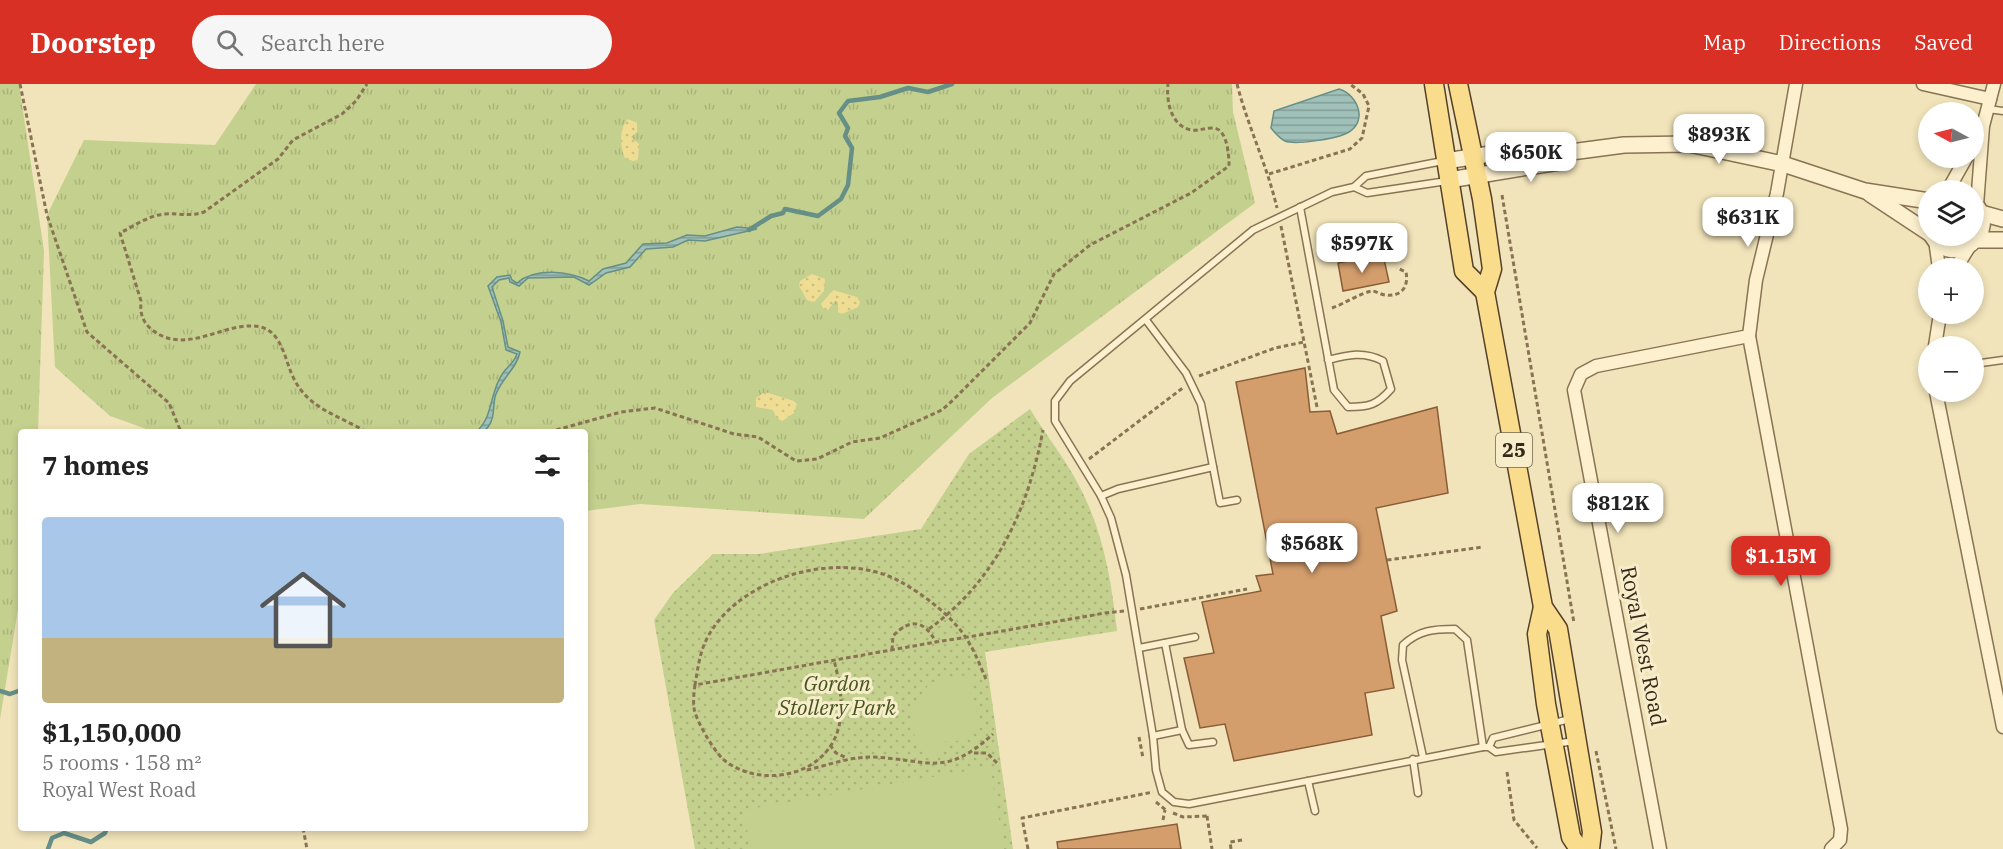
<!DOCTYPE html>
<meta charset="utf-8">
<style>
body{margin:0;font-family:"IBM Plex Serif",serif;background:#f6f6f6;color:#222;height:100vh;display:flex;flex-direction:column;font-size:22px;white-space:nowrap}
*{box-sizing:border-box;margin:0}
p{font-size:20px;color:#767676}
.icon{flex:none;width:33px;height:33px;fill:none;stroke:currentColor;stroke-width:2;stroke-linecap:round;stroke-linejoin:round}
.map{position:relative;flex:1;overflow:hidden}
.details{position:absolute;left:18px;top:345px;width:570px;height:402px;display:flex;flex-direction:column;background:#fff;border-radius:6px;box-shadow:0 3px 9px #0003}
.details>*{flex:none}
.needle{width:39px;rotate:277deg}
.tools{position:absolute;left:1918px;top:18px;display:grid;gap:12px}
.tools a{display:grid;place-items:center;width:66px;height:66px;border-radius:50%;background:#fff;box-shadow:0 3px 9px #0003;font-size:30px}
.price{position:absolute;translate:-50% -51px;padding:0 14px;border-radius:12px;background:#fff;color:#222;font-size:20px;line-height:39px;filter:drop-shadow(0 2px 3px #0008)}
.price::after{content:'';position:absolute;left:50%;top:36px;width:18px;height:14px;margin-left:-9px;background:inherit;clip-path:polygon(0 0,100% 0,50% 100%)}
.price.active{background:#d93025;color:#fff}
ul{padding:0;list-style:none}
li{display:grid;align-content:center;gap:12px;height:318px;padding:0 24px}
li span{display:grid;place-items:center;height:186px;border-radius:6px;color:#555}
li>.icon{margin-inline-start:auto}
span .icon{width:108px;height:108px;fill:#fffc;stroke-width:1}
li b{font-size:26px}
h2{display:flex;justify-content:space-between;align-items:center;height:72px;padding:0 24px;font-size:26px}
header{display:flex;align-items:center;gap:36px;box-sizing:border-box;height:84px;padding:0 30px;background:#d93025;color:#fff}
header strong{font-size:28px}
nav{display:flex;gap:33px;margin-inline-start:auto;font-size:21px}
.search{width:420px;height:54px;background:#f6f6f6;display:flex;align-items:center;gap:15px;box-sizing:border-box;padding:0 21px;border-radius:33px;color:#767676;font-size:22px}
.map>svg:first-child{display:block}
</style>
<header>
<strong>Doorstep</strong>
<div class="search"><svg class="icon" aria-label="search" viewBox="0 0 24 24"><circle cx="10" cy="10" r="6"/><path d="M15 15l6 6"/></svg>Search here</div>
<nav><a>Map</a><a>Directions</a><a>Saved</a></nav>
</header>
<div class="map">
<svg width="2003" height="765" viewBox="0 0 2003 765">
<defs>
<pattern id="grass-tufts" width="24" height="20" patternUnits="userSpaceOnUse" patternTransform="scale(1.5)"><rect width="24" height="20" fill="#c4d08e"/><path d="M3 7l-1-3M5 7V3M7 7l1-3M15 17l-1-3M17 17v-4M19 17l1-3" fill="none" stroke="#a9b37a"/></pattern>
<pattern id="sand-dots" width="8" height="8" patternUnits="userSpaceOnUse" patternTransform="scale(1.5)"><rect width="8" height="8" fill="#f0dd94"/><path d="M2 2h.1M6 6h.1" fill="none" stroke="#cebe7f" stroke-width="1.8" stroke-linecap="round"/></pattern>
<pattern id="park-dots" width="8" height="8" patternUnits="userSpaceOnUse" patternTransform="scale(1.5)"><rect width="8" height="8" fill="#c4d08e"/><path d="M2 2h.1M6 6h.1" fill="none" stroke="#a9b37a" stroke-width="1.8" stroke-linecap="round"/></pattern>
<pattern id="water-rules" width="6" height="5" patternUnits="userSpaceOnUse" patternTransform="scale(1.5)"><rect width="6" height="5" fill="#9fc1b9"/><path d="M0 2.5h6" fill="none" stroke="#829d96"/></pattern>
</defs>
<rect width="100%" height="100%" fill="#f1e4ba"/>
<g fill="url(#grass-tufts)">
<path d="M0 0H19L44 167 38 348H21V507L0 635Z"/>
<path d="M256 0H1232L1233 28 1255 119 992 314 864 435 640 420 585 427V348H155L110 332 55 283 47 131 84 56 215 61Z"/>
</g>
<g fill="url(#sand-dots)">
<path d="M628 35 637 39V48L631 53 639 60 638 76 633 77 625 74C620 62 619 44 628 35Z"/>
<path d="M812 190 825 195 824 207 814 218 807 216 799 202 800 197Z"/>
<path d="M833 206 857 213 860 218 858 223 842 230 838 228V218L835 217 828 226 823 224 821 220Z"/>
<path d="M765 308 794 317 797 320 794 329 782 337 776 333 773 326 756 323V314Z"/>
</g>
<path fill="url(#park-dots)" d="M1030 325C1049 356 1072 383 1086 416 1105 457 1112 502 1117 547L985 568 1013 765H695L654 536 673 509 713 470H759L921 445 969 370Z"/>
<g fill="#c4d08e">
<path d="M961 591 976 596 967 616 974 622 980 635C972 653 965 659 946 657L935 674 915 657 912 623 930 599Z"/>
<path d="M990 683 1004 765H750L744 726Z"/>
</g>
<g fill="url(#water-rules)" stroke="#668f87" stroke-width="1.5">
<path d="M1339 5C1359 11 1369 40 1345 50 1334 55 1295 61 1285 57 1279 54 1275 49 1271 44L1274 27Z"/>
<path d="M737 143 757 145 705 157 688 156 673 163 646 165 630 183 606 189 589 201 574 193 528 194 519 202 510 198 509 194 499 196 492 203 503 237 508 263 520 268C517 284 502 294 496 310 492 320 496 333 488 343 485 347 481 348 476 348 494 333 489 308 503 289 508 282 514 279 517 270L506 266 501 238 488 202 497 193 510 191 512 196 517 199C535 183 569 187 589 197L603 185 626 179 643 160 667 159 687 151 705 152Z"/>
</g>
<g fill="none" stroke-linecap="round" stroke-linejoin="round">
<g stroke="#668f87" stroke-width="4.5">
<path d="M749 146 771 132 783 129 785 125 818 132 841 115 848 101 852 64 845 52 848 44 839 29 848 17 880 13 908 4 928 8 952 0"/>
<path d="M0 607 10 610 21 606"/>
<path d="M48 765 52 754 64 749 91 758 105 749 107 744"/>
</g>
</g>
<g fill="#d39d6c" stroke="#8a5d37" stroke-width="1.5">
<path d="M1359 175 1360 179 1384 175 1389 198 1343 207 1338 179Z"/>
<path d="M1305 284 1310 328 1330 327 1337 350 1437 323 1448 409 1376 424 1397 527 1381 532 1394 604 1365 609 1372 651 1234 677 1225 640 1200 644 1184 574 1214 569 1202 518 1261 507 1256 492 1273 490 1236 298Z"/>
<path d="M1177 740 1181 765H1058L1057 758Z"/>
</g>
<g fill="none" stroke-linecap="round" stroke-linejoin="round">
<g stroke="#897353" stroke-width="9">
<g id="service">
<path d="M1988 25 2003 27"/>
<path d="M1443 77 1366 92 1354 103 1332 108 1253 146 1070 297 1055 317V337L1101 412 1111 434 1126 491 1153 652 1156 686 1162 708 1174 718 1189 720 1483 663H1489L1496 668 1575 657"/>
<path d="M1354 103 1367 109 1447 97"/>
<path d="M1300 123 1334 306 1348 323C1369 323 1377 321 1391 305L1383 277C1363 267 1348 271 1328 276"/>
<path d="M1146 236 1186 289 1201 320 1220 419 1237 416"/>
<path d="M1974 280 2003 276"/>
<path d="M1101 412 1118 405 1213 383"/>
<path d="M1139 564 1195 553"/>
<path d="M1182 646 1189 661 1213 658"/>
<path d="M1153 652 1182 646 1165 559"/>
<path d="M1489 663 1493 654 1570 635"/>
<path d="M1423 673 1402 576 1403 561C1419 546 1434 545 1455 545L1467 556 1483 663"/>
<path d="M1413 675 1418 709"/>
<path d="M1308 697 1315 727"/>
</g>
</g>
<g stroke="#897353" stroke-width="15">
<g id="minor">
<path d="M1796 0 1777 109 1756 196 1749 252 1841 745 1840 756 1831 765"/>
<path d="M1923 0 1990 15"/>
<path d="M1948 106 1966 74"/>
<path d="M1977 121 1983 42 1994 0"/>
<path d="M1935 156 1939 184"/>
<path d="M1956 184 1969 163"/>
<path d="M1935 262 1940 230"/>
<path d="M1936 308 2003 643"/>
<path d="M1660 765 1574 306 1581 290 1596 282 1749 252"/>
</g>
</g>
<g stroke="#897353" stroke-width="18">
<g id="tertiary">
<path d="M1446 77 1554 60 1571 68"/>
<path d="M1449 96 1559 78 1571 68 1624 61 1689 60 1783 80 1865 107 1929 117"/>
<path d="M1870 110 1929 149"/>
<path d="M1981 129 2003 135"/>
<path d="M1932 152C1953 187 2002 148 1974 119"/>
<path d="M1977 156H2003"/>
</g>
</g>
<g stroke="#564028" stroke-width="21">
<g id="primary">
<path d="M1434 0 1464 187 1485 208"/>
<path d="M1458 0 1482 115 1492 185 1485 208 1543 523 1558 545 1592 748 1590 765"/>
<path d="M1543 523 1537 550 1546 620 1571 753 1579 765"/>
</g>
</g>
<g stroke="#897353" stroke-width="3" stroke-dasharray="4.5 3" stroke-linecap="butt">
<path d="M20 0 47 131 87 248 169 319 181 348"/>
<path d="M1237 0C1248 43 1267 81 1277 124"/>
<path d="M1269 90 1350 65 1362 54 1369 22 1363 10 1350 0"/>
<path d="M1502 111 1574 539"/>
<path d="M1281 142 1317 323"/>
<path d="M1332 224C1344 220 1360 209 1372 207 1376 207 1381 211 1386 211 1401 213 1409 203 1406 188L1397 184"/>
<path d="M1199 292 1275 264 1304 258"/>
<path d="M366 348C339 331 310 326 294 295 285 278 283 249 261 243 226 235 186 274 151 245 142 237 140 229 141 217L120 149C134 142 149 131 165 130 179 129 190 133 204 128L278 75 293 56 342 30 356 17 367 0"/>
<path d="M549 348 621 328 655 324 734 350 758 353 796 377 817 375 852 358 880 354 942 326 953 316 1030 239 1054 190 1090 161 1191 109 1229 82C1229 70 1227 42 1211 44 1204 44 1199 47 1192 46 1171 43 1166 17 1168 0"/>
<path d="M1089 375 1184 303"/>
<path d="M1387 476 1483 463"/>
<path d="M1140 525 1247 505"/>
<path d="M929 545C996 496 1028 426 1043 346"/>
<path d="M892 566 893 552C910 534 924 536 936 558"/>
<path d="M986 595C980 582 975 567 966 554 952 532 924 511 901 498 842 465 745 491 710 549 700 565 698 583 695 601L936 558 974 552 1105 529 1124 527"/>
<path d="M695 601C694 608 693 617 694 624 695 635 715 669 724 676 759 704 821 694 837 649 845 626 840 600 834 576"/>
<path d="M1139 653 1143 674"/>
<path d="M830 661 836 669 847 674"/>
<path d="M1596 667 1616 765"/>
<path d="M974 669H987L998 680"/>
<path d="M807 686C828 681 850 673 871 673 929 675 944 695 993 650"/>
<path d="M1507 688 1514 736 1537 764"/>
<path d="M1156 718 1167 727"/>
<path d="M1173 729 1183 733 1207 732"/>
<path d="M1207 732 1212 765"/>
<path d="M1163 736 1165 726"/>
<path d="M303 744 307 765"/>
<path d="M1028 765 1022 734 1153 708"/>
<path d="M1231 765 1230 758 1242 756"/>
</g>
<use href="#service" stroke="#fcf0ce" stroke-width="6"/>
<use href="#minor" stroke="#fcf0ce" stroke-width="12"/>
<use href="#tertiary" stroke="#fcf0ce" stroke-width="15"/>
<use href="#primary" stroke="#f9dd8d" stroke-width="18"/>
</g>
<g text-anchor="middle" stroke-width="6" stroke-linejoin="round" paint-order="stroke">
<rect fill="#f8edca" stroke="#71644f" stroke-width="1.5" x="1496" y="349" width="36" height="34" rx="4.5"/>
<g font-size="20" font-weight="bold" fill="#37291a">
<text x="1514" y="373">25</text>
</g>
<g font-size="21" fill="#37291a" stroke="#f8edca">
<text transform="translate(1643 562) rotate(79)" y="7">Royal West Road</text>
</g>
<g font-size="21" font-style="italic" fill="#44551e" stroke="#f8edca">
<text x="837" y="607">Gordon<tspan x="837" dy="24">Stollery Park</tspan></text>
</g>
</g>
</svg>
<div class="tools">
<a><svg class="needle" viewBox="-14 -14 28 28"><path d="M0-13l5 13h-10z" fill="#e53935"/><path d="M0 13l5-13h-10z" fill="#767676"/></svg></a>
<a><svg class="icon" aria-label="layers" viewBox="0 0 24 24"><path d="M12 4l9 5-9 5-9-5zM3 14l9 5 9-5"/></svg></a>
<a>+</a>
<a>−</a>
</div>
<b class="price" style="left:1719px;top:81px">$893K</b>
<b class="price" style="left:1531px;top:99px">$650K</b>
<b class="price" style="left:1748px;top:164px">$631K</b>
<b class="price" style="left:1362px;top:190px">$597K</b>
<b class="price" style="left:1618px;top:450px">$812K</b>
<b class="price" style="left:1312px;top:490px">$568K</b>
<b class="price active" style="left:1781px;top:503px">$1.15M</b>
<section class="details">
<h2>7 homes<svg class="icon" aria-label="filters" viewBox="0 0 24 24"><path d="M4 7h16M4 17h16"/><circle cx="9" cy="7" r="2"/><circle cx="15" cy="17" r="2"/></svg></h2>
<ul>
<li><span style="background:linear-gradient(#a9c7e8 65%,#c2b280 0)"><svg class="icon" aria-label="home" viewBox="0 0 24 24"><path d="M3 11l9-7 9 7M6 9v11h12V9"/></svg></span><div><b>$1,150,000</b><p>5 rooms · 158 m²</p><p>Royal West Road</p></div></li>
</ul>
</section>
</div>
